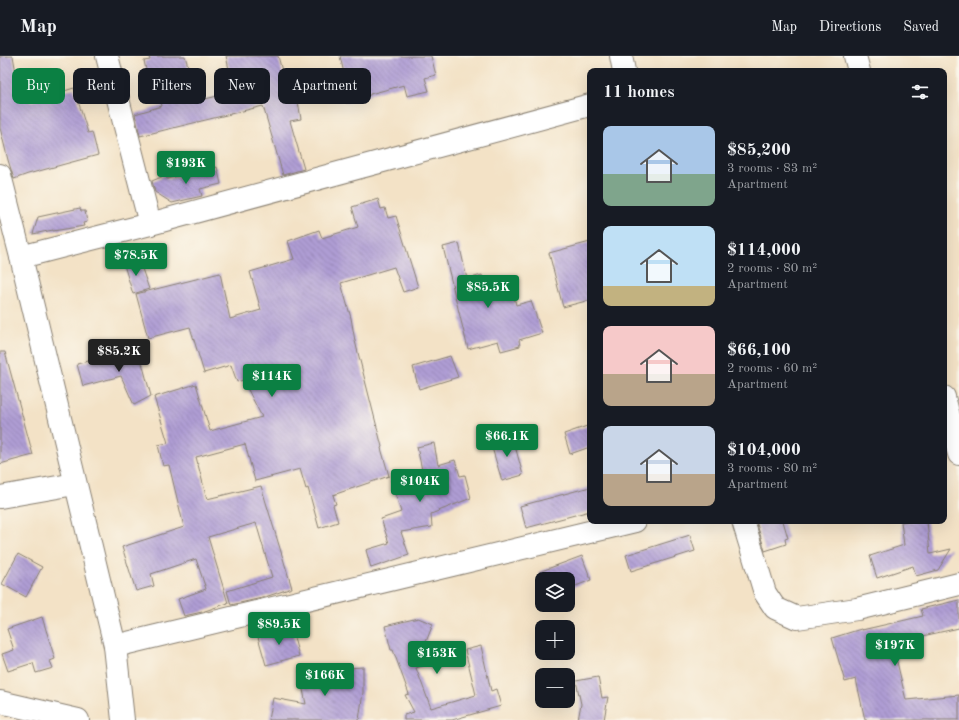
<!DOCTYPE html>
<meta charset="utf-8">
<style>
body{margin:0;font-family:"Old Standard TT",serif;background:#242831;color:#f1f3f6;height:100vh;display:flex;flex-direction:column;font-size:15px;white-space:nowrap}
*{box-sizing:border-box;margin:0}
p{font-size:13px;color:#9ea1a6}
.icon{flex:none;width:22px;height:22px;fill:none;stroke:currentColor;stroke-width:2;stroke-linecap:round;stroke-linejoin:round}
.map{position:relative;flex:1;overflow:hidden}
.panel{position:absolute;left:587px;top:12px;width:360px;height:456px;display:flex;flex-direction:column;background:#171b24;border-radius:8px;box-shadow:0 4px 16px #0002}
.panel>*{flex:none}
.top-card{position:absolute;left:12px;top:12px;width:380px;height:36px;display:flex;gap:8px}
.tools{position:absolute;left:535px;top:516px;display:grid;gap:8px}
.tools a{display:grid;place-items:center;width:40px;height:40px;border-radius:8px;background:#171b24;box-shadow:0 4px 16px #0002;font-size:20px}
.price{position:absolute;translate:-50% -34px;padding:0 9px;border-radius:4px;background:#0b8043;color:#fff;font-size:13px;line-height:26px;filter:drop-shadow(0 1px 2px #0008)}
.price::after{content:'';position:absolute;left:50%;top:24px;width:12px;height:9px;margin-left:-6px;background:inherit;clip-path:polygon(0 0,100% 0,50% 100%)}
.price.active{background:#222;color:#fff}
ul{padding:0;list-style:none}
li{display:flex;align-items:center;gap:12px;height:100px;padding:0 16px}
li span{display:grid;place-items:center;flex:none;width:112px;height:80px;border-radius:8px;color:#555}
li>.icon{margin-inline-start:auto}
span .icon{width:48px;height:48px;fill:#fffc;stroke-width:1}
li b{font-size:17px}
h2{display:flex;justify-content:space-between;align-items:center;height:48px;padding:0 16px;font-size:17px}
.pill{padding:0 14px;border-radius:8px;background:#171b24;box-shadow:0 4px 16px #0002;font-size:14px;line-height:36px}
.pill.active{background:#0b8043;color:#fff}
header{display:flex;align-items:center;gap:24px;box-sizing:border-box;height:56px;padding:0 20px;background:#171b24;border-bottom:1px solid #363941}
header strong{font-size:19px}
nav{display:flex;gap:22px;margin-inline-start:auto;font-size:14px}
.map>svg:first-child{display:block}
</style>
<header>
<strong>Map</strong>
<nav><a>Map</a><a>Directions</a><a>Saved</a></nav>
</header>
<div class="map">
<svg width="959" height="664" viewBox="0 0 959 664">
<defs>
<pattern id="building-back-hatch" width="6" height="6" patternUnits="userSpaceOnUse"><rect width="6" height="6" fill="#af9dd4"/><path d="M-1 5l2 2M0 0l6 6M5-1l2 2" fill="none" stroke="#8e7fab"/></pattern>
</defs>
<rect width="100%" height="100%" fill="#fbf7ec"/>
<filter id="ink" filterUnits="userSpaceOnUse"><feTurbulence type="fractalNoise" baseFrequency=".025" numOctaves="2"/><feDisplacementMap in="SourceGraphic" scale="8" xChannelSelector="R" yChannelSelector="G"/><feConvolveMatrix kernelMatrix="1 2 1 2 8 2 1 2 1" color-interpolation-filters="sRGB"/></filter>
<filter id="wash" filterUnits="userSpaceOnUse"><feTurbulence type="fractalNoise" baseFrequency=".012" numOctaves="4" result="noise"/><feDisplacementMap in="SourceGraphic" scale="16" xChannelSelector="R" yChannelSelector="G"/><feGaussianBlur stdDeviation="0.9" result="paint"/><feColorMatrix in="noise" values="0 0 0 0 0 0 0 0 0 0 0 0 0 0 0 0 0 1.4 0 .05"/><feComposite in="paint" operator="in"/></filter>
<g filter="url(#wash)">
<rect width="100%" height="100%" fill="#f3e2c6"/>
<g id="blocks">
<g fill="url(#building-back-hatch)">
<path d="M0 0H13L21 44 28 42 29 46 74 32 88 77 92 76 98 99 28 118 14 123 8 104 0 72Z"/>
<path d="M149 0H185L198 44H201L234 36 226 0H278L286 30 295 28 301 63 290 65 304 113 283 119 263 50 140 80 135 58 162 50 153 20 148 22 144 5 150 4Z"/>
<path d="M340 0H431L436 19 425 22 429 35 407 40 404 29 370 38V39L363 41V42L346 47 345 43 338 45 334 29 346 26Z"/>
<path d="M217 111 221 128 200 133 202 140 172 147 155 136 152 125 166 119 167 123Z"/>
<path d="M378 143 381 153 385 152 388 162 396 160 418 231 403 236 394 211 341 227 351 262 355 285 382 391 381 392 389 420 333 439 336 448 333 449 338 466 319 472 308 432 306 433 300 413 255 425 245 388 196 401 207 443 261 430 292 532 262 542 231 549 227 535 272 521 256 467 208 481 228 547 202 556 184 560 178 543 206 533 196 503 151 518 154 530 136 535 122 491 184 471 169 409 163 410 158 389 168 387 154 341 196 328 210 375 262 361 243 324 237 326 231 309 204 317 190 271 148 282 136 238 220 217 230 263 261 254 250 216 294 203 288 185 319 174 322 182 358 171 352 151Z"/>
<path d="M80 152 81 155H85L87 166 83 167 84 170 53 175V174L33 178 38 161Z"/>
<path d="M590 186V244L563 251 549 197Z"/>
<path d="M459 187 467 223 482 219 486 235 497 233 499 241 513 237 516 249 531 245 542 277 519 284 520 290 501 295 498 285 468 293 443 191Z"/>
<path d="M139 204 149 233 133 238 124 209Z"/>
<path d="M138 292 151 340 134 349 121 320 83 330 77 308Z"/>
<path d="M0 296H5L33 399 0 408Z"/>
<path d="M450 300 458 321 419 333 413 311Z"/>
<path d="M590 369V391L570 398 564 378Z"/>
<path d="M512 379 523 419 502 425 490 385Z"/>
<path d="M434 387 438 409 455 404 460 420 465 419 471 442 431 458 432 471 401 476 409 499 371 512 366 494 389 487 381 463 401 456 391 424 422 414 417 391Z"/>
<path d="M590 431V455L526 472 520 450Z"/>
<path d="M756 465H783L788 482 785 483 786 488 765 495Z"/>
<path d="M909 465H927L930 498 951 493 938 514 916 520 913 510 877 522 870 500 904 489 901 466Z"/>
<path d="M690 479 695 495 631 515 626 499Z"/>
<path d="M18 498 42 511 26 541 2 528Z"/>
<path d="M582 500 591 524 568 533V523H542V525L539 516Z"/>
<path d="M959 544V572L927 579 893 589 906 644 959 639V664H865L856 623 845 626 832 582 861 573 862 574 923 560 921 553Z"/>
<path d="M42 561 55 603 50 605 53 612 36 617 33 607 8 615 2 598 14 594 7 573Z"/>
<path d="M418 562 433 568 422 596V602L425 609 416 612 431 652 476 639 465 594 481 590 491 635 496 633 501 650 452 664H404V659L414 656 405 639 409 638 393 594H391L385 570Z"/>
<path d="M291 571 299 600 266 609 258 581Z"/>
<path d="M363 611V636L359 664H269L273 642 306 648 299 615Z"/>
<path d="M598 621 602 642 608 641 604 664H578L581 648 576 625Z"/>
</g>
</g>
</g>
<g filter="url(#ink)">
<use href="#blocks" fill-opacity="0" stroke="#887f71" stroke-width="1"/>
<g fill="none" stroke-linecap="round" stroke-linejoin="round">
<g stroke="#887f71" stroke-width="24">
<g id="minor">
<path d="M107 0 150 168"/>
<path d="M621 0 624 15"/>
<path d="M855 0 859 15"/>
<path d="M0 119 21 201 115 590 123 664"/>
<path d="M21 201 150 168 590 49"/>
<path d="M944 341 959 398"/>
<path d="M0 441 75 428"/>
<path d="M743 465 765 537 775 552 797 562 857 553 959 528"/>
<path d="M115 590 635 465"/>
<path d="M0 646 78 664"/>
</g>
</g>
<use href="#minor" stroke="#fff" stroke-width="22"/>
</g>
</g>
</svg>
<div class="tools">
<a><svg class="icon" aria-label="layers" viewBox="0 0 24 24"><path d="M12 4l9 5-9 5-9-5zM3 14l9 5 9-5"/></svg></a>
<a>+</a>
<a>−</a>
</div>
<b class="price" style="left:186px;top:129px">$193K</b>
<b class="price" style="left:136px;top:221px">$78.5K</b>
<b class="price" style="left:488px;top:253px">$85.5K</b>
<b class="price active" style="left:119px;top:317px">$85.2K</b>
<b class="price" style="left:272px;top:342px">$114K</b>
<b class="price" style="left:507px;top:402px">$66.1K</b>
<b class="price" style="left:420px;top:447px">$104K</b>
<b class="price" style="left:279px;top:590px">$89.5K</b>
<b class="price" style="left:895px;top:611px">$197K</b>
<b class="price" style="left:437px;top:619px">$153K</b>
<b class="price" style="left:325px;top:641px">$166K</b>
<div class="top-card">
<a class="pill active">Buy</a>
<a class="pill">Rent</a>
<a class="pill">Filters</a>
<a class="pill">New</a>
<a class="pill">Apartment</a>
</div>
<section class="panel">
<h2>11 homes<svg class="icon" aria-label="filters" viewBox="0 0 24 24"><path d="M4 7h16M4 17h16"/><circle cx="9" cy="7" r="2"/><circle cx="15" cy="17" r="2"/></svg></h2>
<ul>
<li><span style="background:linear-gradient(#a9c7e8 60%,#7fa58c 0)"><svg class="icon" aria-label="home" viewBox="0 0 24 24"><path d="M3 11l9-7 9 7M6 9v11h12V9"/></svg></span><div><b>$85,200</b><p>3 rooms · 83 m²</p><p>Apartment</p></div></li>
<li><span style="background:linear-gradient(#bfe0f5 75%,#c2b280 0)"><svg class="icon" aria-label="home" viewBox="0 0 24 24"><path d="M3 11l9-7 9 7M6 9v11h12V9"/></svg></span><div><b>$114,000</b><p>2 rooms · 80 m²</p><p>Apartment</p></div></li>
<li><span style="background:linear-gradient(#f6c9c9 60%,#b9a48a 0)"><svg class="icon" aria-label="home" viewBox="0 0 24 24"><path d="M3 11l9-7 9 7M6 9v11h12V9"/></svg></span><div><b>$66,100</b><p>2 rooms · 60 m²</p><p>Apartment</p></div></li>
<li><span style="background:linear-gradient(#c9d6e8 60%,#b9a48a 0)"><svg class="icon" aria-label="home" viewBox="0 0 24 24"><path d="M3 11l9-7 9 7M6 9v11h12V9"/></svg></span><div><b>$104,000</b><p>3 rooms · 80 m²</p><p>Apartment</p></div></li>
</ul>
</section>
</div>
